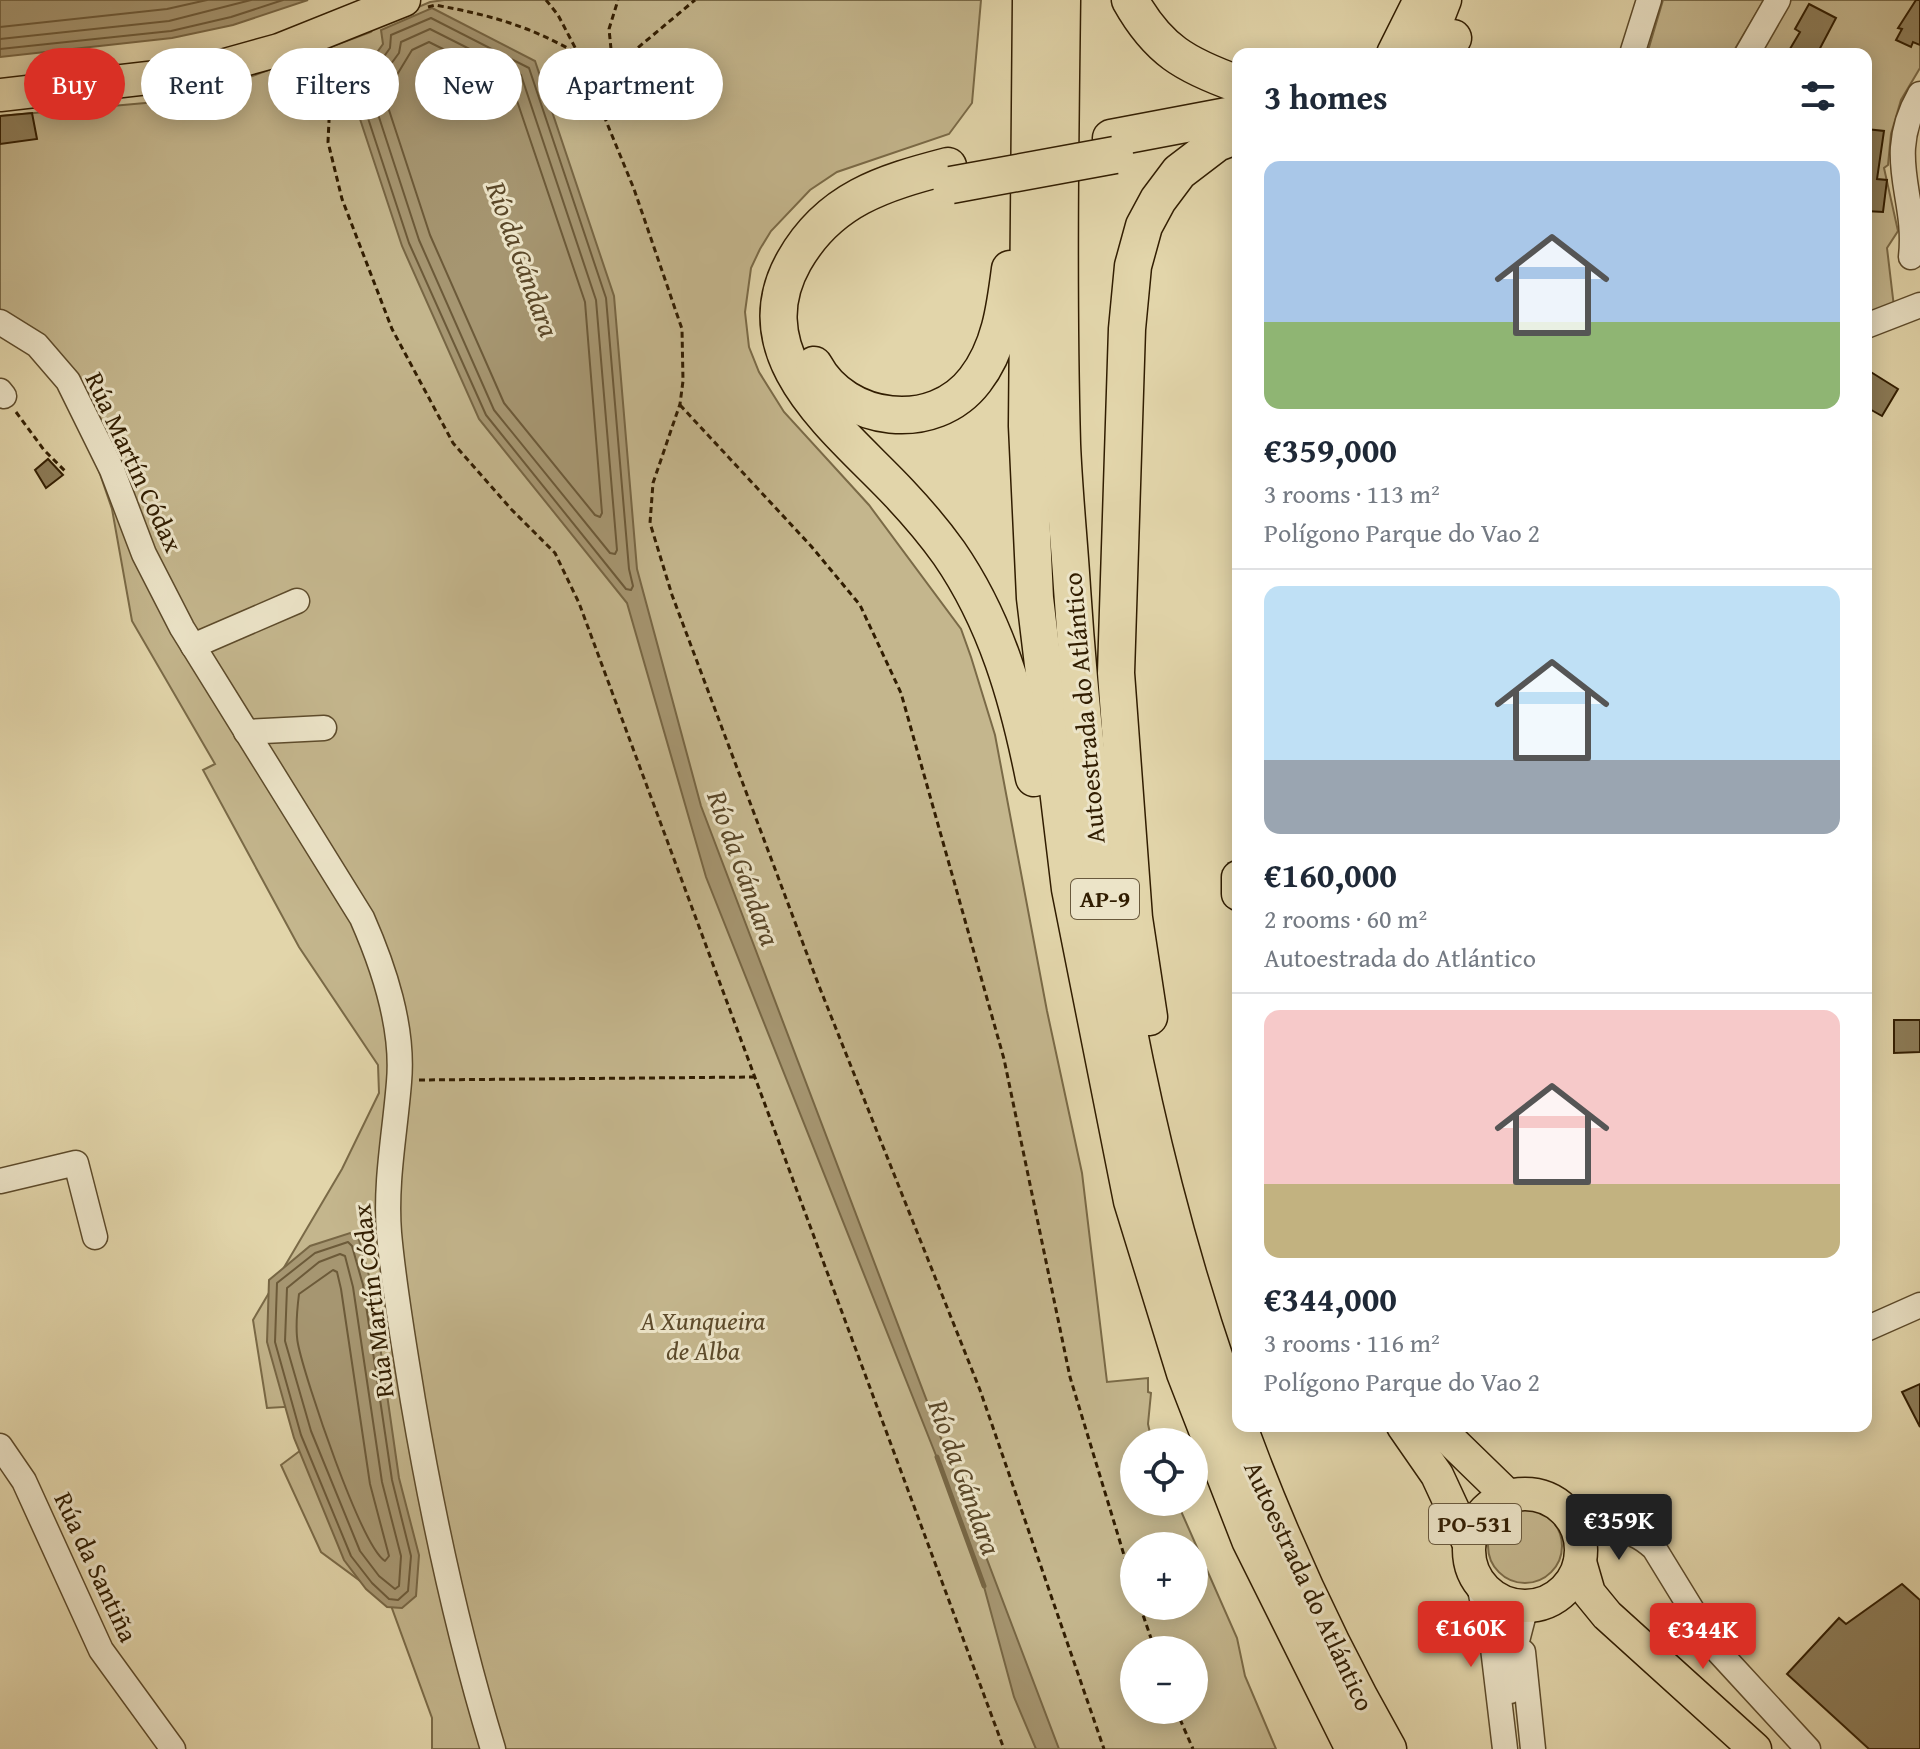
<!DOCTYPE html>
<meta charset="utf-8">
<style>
body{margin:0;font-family:"Gentium Book Plus",serif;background:#f2f2f3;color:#1f2937;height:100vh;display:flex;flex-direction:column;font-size:30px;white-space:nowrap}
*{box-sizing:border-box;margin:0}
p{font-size:26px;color:#747a83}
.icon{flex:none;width:44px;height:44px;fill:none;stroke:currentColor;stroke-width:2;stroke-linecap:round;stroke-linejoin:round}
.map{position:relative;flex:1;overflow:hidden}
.sheet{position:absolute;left:1232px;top:48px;width:640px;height:1384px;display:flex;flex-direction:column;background:#fff;border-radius:16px;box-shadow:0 4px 20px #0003}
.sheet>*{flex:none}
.top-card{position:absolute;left:24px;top:48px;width:760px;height:72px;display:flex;gap:16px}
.fabs{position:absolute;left:1120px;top:1428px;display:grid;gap:16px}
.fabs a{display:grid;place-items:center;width:88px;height:88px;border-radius:50%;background:#fff;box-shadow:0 4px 20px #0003;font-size:40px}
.price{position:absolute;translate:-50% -68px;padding:0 18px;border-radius:8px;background:#d93025;color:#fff;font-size:26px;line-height:52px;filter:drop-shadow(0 2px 4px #0008)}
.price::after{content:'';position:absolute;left:50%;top:48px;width:24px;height:18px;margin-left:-12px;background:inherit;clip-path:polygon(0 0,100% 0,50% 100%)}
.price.current{background:#222;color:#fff}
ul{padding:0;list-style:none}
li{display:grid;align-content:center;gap:16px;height:424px;padding:0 32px}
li+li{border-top:2px solid #e0e1e3}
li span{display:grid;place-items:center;height:248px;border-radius:16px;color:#555}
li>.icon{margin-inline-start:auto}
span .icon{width:144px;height:144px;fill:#fffc;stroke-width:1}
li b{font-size:34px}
h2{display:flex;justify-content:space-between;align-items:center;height:96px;padding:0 32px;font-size:34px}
.chip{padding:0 28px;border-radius:36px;background:#fff;box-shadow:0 4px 20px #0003;font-size:28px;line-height:72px}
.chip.current{background:#d93025;color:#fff}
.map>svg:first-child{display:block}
</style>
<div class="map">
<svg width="1920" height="1749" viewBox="0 0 1920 1749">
<rect width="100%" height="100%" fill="#e2d5aa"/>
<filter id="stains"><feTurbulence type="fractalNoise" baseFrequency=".0025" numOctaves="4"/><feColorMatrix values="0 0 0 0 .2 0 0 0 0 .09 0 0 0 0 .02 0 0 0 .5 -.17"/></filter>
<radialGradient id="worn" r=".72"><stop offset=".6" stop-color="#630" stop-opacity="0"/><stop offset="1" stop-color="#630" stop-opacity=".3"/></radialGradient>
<g fill="#c4b68d" stroke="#7a6a47" stroke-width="2" fill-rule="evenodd">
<path d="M444 0H981L972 103 949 134 837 172 810 190 771 231 760 249 751 268 745 312 749 347 759 372 784 412 869 505 961 629 971 657 995 735 1047 1011 1082 1173 1107 1382 1148 1378V1392L1151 1393 1148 1424 1152 1442H1134V1502H1177L1237 1638 1245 1676 1276 1749H432V1718L390 1603 321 1552 281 1465 321 1435 301 1406 267 1408 253 1320 342 1169 379 1093 378 1065 299 947 203 770 215 764 132 621 112 509 89 442 66 395 28 351 0 331V116L190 99 371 32 376 25 430 2ZM1134 1546H1194V1606H1134ZM1134 1650H1194V1710H1134Z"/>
<path d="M1663 0H1764L1732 54H1647Z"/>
<path d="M1791 0H1920V68L1901 100 1891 134 1888 165 1884 168 1898 231 1887 248 1894 307 1866 318V54H1759Z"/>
<circle cx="1525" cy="1546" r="37"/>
</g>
<g fill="#a69671" stroke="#764" stroke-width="2">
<path d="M0 0H308L233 25 172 38 0 57Z"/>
<path d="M432 8 535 61 614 296 637 569 701 806 1059 1749H1036L1014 1697 983 1583 939 1463 706 877 627 603 479 419 402 246 357 110 363 72 383 44 381 30Z"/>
<path d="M350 1233 359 1240 371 1283 399 1478 419 1555 416 1596 402 1608 387 1607 366 1589 344 1560 294 1438 267 1342 269 1280 310 1246Z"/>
</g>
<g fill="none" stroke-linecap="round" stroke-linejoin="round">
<g stroke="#6c5a39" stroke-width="2">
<path d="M431 18 529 68 606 298 629 569 633 586 631 590 626 589 486 415 409 243 365 109 371 75 390 48 391 35Z"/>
<path d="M0 27 167 9 207 0"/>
<path d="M430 29 521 75 596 300 617 550 615 554 610 553 494 410 419 240 376 108 380 79 399 53 401 42Z"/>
<path d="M0 39 169 21 251 0"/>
<path d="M429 42 511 83 585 302 602 513 600 517 595 515 504 403 430 235 388 107 392 83 412 50Z"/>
<path d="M0 49 171 31 231 17 283 0"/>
<path d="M348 1242 352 1246 363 1285 392 1480 411 1556 408 1591 398 1600 389 1599 372 1583 351 1556 301 1435 275 1342 277 1283 315 1253Z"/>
<path d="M340 1254 345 1256 353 1287 382 1482 401 1556 399 1586 395 1589 379 1576 360 1551 311 1431 285 1341 287 1288 319 1262Z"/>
<path d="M333 1270 337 1272 341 1289 370 1484 389 1556 385 1561C361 1546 305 1379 298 1344 295 1329 297 1310 299 1294Z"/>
</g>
<path stroke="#764" stroke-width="5" d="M937 1457 984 1586"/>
</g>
<g fill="#8d7d59" stroke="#311d01" stroke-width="2">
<path d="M1916 0H1920V45L1913 42 1911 47 1896 40 1902 29 1898 28Z"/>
<path d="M1809 4 1836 18 1817 54H1787L1800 32 1795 29Z"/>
<path d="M32 113 37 139 0 144V116Z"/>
<path d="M1866 129 1884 131 1877 179 1887 180 1883 212 1866 211Z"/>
<path d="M1866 369 1898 389 1882 416 1866 407Z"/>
<path d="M48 459 63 475 46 488 35 470Z"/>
<path d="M1894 1020H1920V1052L1894 1053Z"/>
<path d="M1920 1384V1427L1902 1392Z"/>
<path d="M1902 1584 1920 1600V1749H1869L1787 1674 1839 1618 1846 1624Z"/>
</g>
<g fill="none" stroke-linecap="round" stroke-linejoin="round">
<g stroke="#5d4b2b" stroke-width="27">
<g id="minor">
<path d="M1632 54 1649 0"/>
<path d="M1747 54 1778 0"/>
<path d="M1911 257C1918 195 1883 159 1920 94"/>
<path d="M0 322 37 345 68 381 112 470 144 554 182 628 362 918C384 968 404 1027 399 1082 395 1133 385 1182 389 1233 394 1289 404 1345 413 1401 433 1519 458 1634 493 1749"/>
<path d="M1866 326 1920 305"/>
<path d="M0 391 4 396"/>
<path d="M193 646 297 601"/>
<path d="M246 732 324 728"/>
<path d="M0 1181 76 1163 95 1237"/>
<path d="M1866 1329 1920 1305"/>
<path d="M0 1446 24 1481 101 1650 173 1749"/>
<path d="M1569 1514C1578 1518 1589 1526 1599 1528 1625 1533 1631 1528 1654 1548L1716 1649 1808 1749"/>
<path d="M1478 1581 1493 1648 1505 1749"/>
<path d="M1523 1652 1533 1749"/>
<path d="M1510 1691 1511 1664 1526 1606"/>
</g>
</g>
<g stroke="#311d01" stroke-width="35">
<g id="major">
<path d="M1424 54 1445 0"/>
<path d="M0 95 200 72 279 50 404 0"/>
<path d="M1238 877V894"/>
<path d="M1403 1426 1437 1475 1469 1544"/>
<path d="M1436 1426 1508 1496"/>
<circle cx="1525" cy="1550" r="56"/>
<path d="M1580 1562 1589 1593 1607 1615 1755 1749"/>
</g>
</g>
<g stroke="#311d01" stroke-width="39">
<g id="highway">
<path d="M1031 0 1027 426 1035 598 1070 889 1132 1201 1185 1373 1250 1540 1354 1749"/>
<path d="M1062 0C1060 148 1058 296 1062 444 1064 492 1069 540 1072 588 1099 993 1185 1393 1388 1749"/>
<path d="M1130 0C1158 50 1185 65 1238 84"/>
<path d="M1395 54 1422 0"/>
<path d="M1444 54 1453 38"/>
<path d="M1111 138 1238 114"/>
<path d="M948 166C883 183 829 199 794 261 740 357 840 430 899 493 916 511 934 532 949 553 996 621 1018 698 1034 778"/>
<path d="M814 365C845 423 934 434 975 380 1000 348 1005 308 1010 269"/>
<path d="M1149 1017 1134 918 1116 673 1127 329 1133 266 1144 226 1158 200 1179 172 1217 143 1238 135"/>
</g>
</g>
<g stroke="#311d01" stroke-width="3" stroke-dasharray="6 4" stroke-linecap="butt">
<path d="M546 0 558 15 579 55 634 189 682 329 683 381 680 404 653 483 650 523 672 595 819 986 980 1390 1104 1749"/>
<path d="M428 7 435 5C490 15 530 26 578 54"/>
<path d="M332 57 328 142 342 199 392 329 453 443 511 509 555 553 579 603 1004 1749"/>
<path d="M613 69 609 29 618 0"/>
<path d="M592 86 695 0"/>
<path d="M680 405 811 546 860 605 901 693 1004 1059 1070 1377 1134 1588"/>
<path d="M16 412 44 450 66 472"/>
<path d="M419 1080 755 1077"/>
<path d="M1140 1606 1155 1650"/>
<path d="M1176 1710 1193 1749"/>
</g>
<use href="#minor" stroke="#ece4c8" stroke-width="24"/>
<use href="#major" stroke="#e2d5aa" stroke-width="32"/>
<use href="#highway" stroke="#e2d5aa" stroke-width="36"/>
<g stroke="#311d01" stroke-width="39" stroke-linecap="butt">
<path id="highway-bridge" d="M951 185 1115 155"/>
</g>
<use href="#highway-bridge" stroke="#e2d5aa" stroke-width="36"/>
</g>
<g text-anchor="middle" stroke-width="6" stroke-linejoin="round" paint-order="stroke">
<g fill="#ece4c8" stroke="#69593d" stroke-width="2">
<rect x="1071" y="879" width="68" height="40" rx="6"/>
<rect x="1429" y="1504" width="92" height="40" rx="6"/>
</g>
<g font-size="24" font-weight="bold" fill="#311d01">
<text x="1105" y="907">AP-9</text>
<text x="1475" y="1532">PO-531</text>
</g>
<g font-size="26" fill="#311d01" stroke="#ece4c8">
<text transform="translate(134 462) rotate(65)" y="9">Rúa Martín Códax</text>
<text transform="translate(1084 708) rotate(-95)" y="9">Autoestrada do Atlántico</text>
<text transform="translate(373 1301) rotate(-97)" y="9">Rúa Martín Códax</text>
<text transform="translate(96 1567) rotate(65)" y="9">Rúa da Santiña</text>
<text transform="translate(1309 1586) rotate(65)" y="9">Autoestrada do Atlántico</text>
</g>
<g font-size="26" font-style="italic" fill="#5d4b2b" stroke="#ece4c8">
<text x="703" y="1330">A Xunqueira<tspan x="703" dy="30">de Alba</tspan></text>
</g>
<g font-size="28" font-style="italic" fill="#5a4728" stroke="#ece4c8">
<text transform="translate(523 259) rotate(70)" y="10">Río da Gándara</text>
<text transform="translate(744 868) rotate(70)" y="10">Río da Gándara</text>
<text transform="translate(965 1477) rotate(70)" y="10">Río da Gándara</text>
</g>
</g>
<rect width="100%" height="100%" filter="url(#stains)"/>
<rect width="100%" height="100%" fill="url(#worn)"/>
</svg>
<div class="fabs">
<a><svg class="icon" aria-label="locate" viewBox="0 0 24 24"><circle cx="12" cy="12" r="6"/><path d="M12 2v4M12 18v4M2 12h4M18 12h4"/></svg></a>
<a>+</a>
<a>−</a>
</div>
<b class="price current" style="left:1619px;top:1562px">€359K</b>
<b class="price" style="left:1471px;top:1669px">€160K</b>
<b class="price" style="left:1703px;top:1671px">€344K</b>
<div class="top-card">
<a class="chip current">Buy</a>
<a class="chip">Rent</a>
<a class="chip">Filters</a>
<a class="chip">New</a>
<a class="chip">Apartment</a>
</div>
<section class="sheet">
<h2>3 homes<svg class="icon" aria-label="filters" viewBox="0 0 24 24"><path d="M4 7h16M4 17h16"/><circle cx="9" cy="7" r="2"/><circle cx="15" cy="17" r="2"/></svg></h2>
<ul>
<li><span style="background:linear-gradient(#a9c7e8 65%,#8fb573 0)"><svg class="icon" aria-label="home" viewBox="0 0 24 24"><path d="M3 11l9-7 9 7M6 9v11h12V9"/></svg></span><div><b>€359,000</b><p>3 rooms · 113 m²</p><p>Polígono Parque do Vao 2</p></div></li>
<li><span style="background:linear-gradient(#bfe0f5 70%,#9aa5b1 0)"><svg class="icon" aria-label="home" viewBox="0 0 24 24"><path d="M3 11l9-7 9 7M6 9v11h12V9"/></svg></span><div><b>€160,000</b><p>2 rooms · 60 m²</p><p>Autoestrada do Atlántico</p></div></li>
<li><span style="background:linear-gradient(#f6c9c9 70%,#c2b280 0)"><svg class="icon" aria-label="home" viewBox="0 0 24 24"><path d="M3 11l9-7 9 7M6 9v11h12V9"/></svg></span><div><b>€344,000</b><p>3 rooms · 116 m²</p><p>Polígono Parque do Vao 2</p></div></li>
</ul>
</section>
</div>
